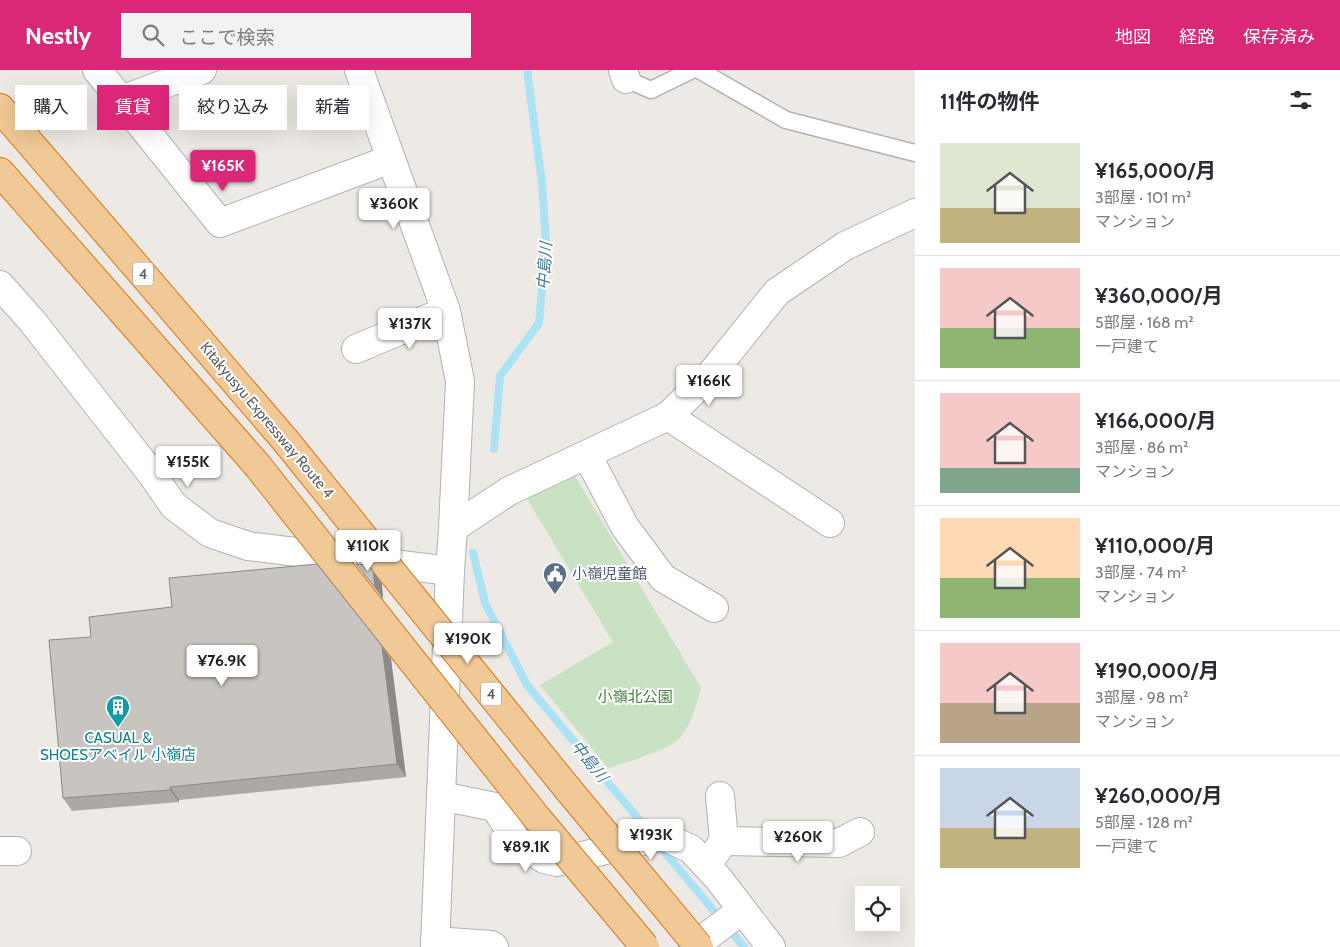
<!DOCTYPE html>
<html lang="ja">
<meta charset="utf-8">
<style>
body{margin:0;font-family:Cabin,"Noto Sans JP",sans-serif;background:#f2f2f3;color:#2b2b33;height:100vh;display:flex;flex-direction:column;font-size:19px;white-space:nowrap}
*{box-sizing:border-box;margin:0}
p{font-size:16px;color:#7c7c81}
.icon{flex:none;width:28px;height:28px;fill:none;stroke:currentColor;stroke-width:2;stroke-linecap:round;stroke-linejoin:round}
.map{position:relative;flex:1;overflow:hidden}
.panel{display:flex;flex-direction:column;background:#fff;width:425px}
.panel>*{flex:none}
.guide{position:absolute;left:15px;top:15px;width:475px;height:45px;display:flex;gap:10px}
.controls{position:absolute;left:855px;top:816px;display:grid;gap:10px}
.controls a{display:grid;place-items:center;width:45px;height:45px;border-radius:0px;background:#fff;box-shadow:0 5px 20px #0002;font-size:25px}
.price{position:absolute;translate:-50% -42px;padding:0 11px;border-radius:5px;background:#fff;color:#222;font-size:16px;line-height:32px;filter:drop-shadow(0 1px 2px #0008)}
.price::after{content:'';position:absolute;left:50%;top:30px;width:15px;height:11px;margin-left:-8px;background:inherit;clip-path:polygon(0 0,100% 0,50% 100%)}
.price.active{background:#db2777;color:#fff}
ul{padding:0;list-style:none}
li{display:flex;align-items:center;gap:15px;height:125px;padding:0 25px}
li+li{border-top:1px solid #e1e1e2}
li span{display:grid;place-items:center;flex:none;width:140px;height:100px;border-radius:0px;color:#555}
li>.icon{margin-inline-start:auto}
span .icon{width:60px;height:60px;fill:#fffc;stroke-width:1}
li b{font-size:21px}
h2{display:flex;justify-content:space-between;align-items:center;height:60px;padding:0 25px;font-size:21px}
.tag{padding:0 18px;border-radius:0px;background:#fff;box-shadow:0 5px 20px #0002;font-size:18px;line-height:45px}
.tag.active{background:#db2777;color:#fff}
header{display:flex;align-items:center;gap:30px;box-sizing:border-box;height:70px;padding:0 25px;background:#db2777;color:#fff}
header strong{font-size:24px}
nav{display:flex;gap:28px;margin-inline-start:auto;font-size:18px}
.search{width:350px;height:45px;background:#f2f2f3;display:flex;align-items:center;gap:12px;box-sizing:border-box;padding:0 18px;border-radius:0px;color:#7c7c81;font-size:19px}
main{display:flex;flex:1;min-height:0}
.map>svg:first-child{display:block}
</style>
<header>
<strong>Nestly</strong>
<div class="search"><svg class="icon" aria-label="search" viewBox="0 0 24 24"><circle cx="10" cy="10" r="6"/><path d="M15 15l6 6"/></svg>ここで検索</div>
<nav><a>地図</a><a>経路</a><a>保存済み</a></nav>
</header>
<main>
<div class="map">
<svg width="915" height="877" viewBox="0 0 915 877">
<rect width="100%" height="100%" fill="#ede9e4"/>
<path fill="#c9e2c3" d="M575 406 701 618C696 635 692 654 680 668 669 680 625 693 608 698L540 615 613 572 527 429Z"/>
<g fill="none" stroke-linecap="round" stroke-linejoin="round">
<g stroke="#abe3f5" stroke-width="8">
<path d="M494 379 500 306 539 253 546 173 542 113 527 0"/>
<path d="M473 483 485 533 527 615 650 763"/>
<path d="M658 774 744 877"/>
</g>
<g stroke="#afb2b5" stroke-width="19">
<g id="lane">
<path d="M699 0 786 50 915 83"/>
<path d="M626 9 651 20 692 0"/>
</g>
</g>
<g stroke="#afb2b5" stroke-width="30">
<g id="street">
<path d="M97 0 220 153 391 89"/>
<path d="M359 0 446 241 460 311 453 458 450 501 435 877"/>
<path d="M623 0 626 9"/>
<path d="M121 30 202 0"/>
<path d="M0 215 32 251 151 403 174 436 210 463 248 476 450 501"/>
<path d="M356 279 446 241"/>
<path d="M668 346 830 453"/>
<path d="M587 385 625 457 663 508 714 538"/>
<path d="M453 458 509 421 668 346 711 304 777 222 845 176 915 143"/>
<path d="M441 726 495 737 516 770 544 789 557 792 663 766 691 779 718 808 771 877"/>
<path d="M724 771 839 773 860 762"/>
<path d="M0 781H17"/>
<path d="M713 786 724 771 720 726"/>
<path d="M435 871 491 875 494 877"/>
<path d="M693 877 742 840"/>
</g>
</g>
<g stroke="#d87718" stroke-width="30">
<g id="highway">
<path d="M0 38 285 370"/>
<path d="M0 102 257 395"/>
</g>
</g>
<use href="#lane" stroke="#fff" stroke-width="16"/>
<use href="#street" stroke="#fff" stroke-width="28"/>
<use href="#highway" stroke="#f1c996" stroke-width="28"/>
<g stroke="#d87718" stroke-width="30" stroke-linecap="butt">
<g id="highway-bridge">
<path d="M285 370 567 718 699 877"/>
<path d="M257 395 537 748 645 877"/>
</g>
</g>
<use href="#highway-bridge" stroke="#f1c996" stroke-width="28"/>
</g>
<g fill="#aca9a5">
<path d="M356 494 373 501 382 514 383 529Z"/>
<path d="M172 537 382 576 391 589 406 707 179 730V732L72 741 63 728 91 567Z"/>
</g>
<g fill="#8c8986">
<path d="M373 501 382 514 383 529 375 517Z"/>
<path d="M382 576 391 589 406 707 397 694Z"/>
<path d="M170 717 179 730V732L170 720Z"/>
</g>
<g fill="#c8c4c0" stroke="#8c8986">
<path d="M317 494 382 576 397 694 170 717V720L63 728 49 570 91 567 89 547 172 537 169 508Z"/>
<path d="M356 494 368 495 373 501 375 517Z"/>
</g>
<defs>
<g id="civic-pin" transform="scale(1.25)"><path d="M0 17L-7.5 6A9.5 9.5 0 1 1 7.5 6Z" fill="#5c6f8a" stroke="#fff"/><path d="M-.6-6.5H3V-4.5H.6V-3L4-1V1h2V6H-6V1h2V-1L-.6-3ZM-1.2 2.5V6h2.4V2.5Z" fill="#fff"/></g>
<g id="building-pin" transform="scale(1.25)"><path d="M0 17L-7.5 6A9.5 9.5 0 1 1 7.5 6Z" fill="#0f9aa8" stroke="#fff"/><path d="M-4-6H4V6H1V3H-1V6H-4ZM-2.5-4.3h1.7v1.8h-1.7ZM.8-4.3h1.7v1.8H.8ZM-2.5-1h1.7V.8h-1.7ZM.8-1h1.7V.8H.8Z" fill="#fff"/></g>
</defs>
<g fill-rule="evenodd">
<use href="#civic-pin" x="555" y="504"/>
<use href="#building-pin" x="118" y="637"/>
</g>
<g text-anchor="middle" stroke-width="4" stroke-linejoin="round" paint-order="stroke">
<g fill="#fff" stroke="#8d9092" stroke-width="1">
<rect x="133" y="192.5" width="20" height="23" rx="4"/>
<rect x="481" y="612.5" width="20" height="23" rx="4"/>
</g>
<g font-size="14" font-weight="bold" fill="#5c6063">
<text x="143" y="209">4</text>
<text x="491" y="629">4</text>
</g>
<g font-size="15" fill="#5c6063" stroke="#fff">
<text transform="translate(267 350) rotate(50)" y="5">Kitakyusyu Expressway Route 4</text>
</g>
<g font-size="15" fill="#4e5e75" stroke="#fff" text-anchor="start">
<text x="572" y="509">小嶺児童館</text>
</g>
<g font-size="15" fill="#47803e" stroke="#fff">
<text x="635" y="632">小嶺北公園</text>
</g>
<g font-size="15" fill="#0d838f" stroke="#fff">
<text x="118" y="673">CASUAL &amp;<tspan x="118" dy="17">SHOESアベイル 小嶺店</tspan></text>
</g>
<g font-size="16" font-style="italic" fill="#447b95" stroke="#fff">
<text transform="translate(544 196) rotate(-86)" y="6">中島川</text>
<text transform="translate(590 691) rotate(51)" y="6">中島川</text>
</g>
</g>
</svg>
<div class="controls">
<a><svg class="icon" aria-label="locate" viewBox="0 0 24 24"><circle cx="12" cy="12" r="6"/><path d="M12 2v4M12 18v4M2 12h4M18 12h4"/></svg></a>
</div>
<b class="price active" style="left:223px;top:122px">¥165K</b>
<b class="price" style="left:394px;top:160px">¥360K</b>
<b class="price" style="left:410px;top:280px">¥137K</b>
<b class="price" style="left:709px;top:337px">¥166K</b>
<b class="price" style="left:188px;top:418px">¥155K</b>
<b class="price" style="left:368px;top:502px">¥110K</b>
<b class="price" style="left:468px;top:595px">¥190K</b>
<b class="price" style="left:222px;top:617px">¥76.9K</b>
<b class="price" style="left:651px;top:791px">¥193K</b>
<b class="price" style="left:798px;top:793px">¥260K</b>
<b class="price" style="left:526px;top:803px">¥89.1K</b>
<div class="guide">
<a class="tag">購入</a>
<a class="tag active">賃貸</a>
<a class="tag">絞り込み</a>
<a class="tag">新着</a>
</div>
</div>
<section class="panel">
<h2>11件の物件<svg class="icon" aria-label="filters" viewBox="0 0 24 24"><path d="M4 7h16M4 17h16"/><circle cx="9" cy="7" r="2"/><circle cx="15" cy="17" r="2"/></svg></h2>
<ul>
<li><span style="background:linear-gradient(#dfe7d0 65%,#c2b280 0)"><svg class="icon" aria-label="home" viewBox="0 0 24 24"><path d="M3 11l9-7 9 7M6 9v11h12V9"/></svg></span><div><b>¥165,000/月</b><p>3部屋 · 101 m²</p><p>マンション</p></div></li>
<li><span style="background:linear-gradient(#f6c9c9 60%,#8fb573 0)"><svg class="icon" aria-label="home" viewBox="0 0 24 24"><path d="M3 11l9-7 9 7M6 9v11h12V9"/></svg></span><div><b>¥360,000/月</b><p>5部屋 · 168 m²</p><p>一戸建て</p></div></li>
<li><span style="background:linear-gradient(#f6c9c9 75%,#7fa58c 0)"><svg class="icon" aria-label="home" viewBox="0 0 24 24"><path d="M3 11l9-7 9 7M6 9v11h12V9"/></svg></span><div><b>¥166,000/月</b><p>3部屋 · 86 m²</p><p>マンション</p></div></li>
<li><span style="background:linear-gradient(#ffd9b3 60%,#8fb573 0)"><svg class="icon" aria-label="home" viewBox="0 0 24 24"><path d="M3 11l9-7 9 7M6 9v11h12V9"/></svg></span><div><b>¥110,000/月</b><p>3部屋 · 74 m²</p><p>マンション</p></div></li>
<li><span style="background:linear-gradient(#f6c9c9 60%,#b9a48a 0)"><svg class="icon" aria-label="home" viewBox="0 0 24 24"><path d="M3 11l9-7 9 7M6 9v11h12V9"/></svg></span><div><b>¥190,000/月</b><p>3部屋 · 98 m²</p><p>マンション</p></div></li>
<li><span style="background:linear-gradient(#c9d6e8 60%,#c2b280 0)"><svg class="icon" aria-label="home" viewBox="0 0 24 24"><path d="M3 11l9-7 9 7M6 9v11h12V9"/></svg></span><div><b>¥260,000/月</b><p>5部屋 · 128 m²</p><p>一戸建て</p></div></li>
</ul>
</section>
</main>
